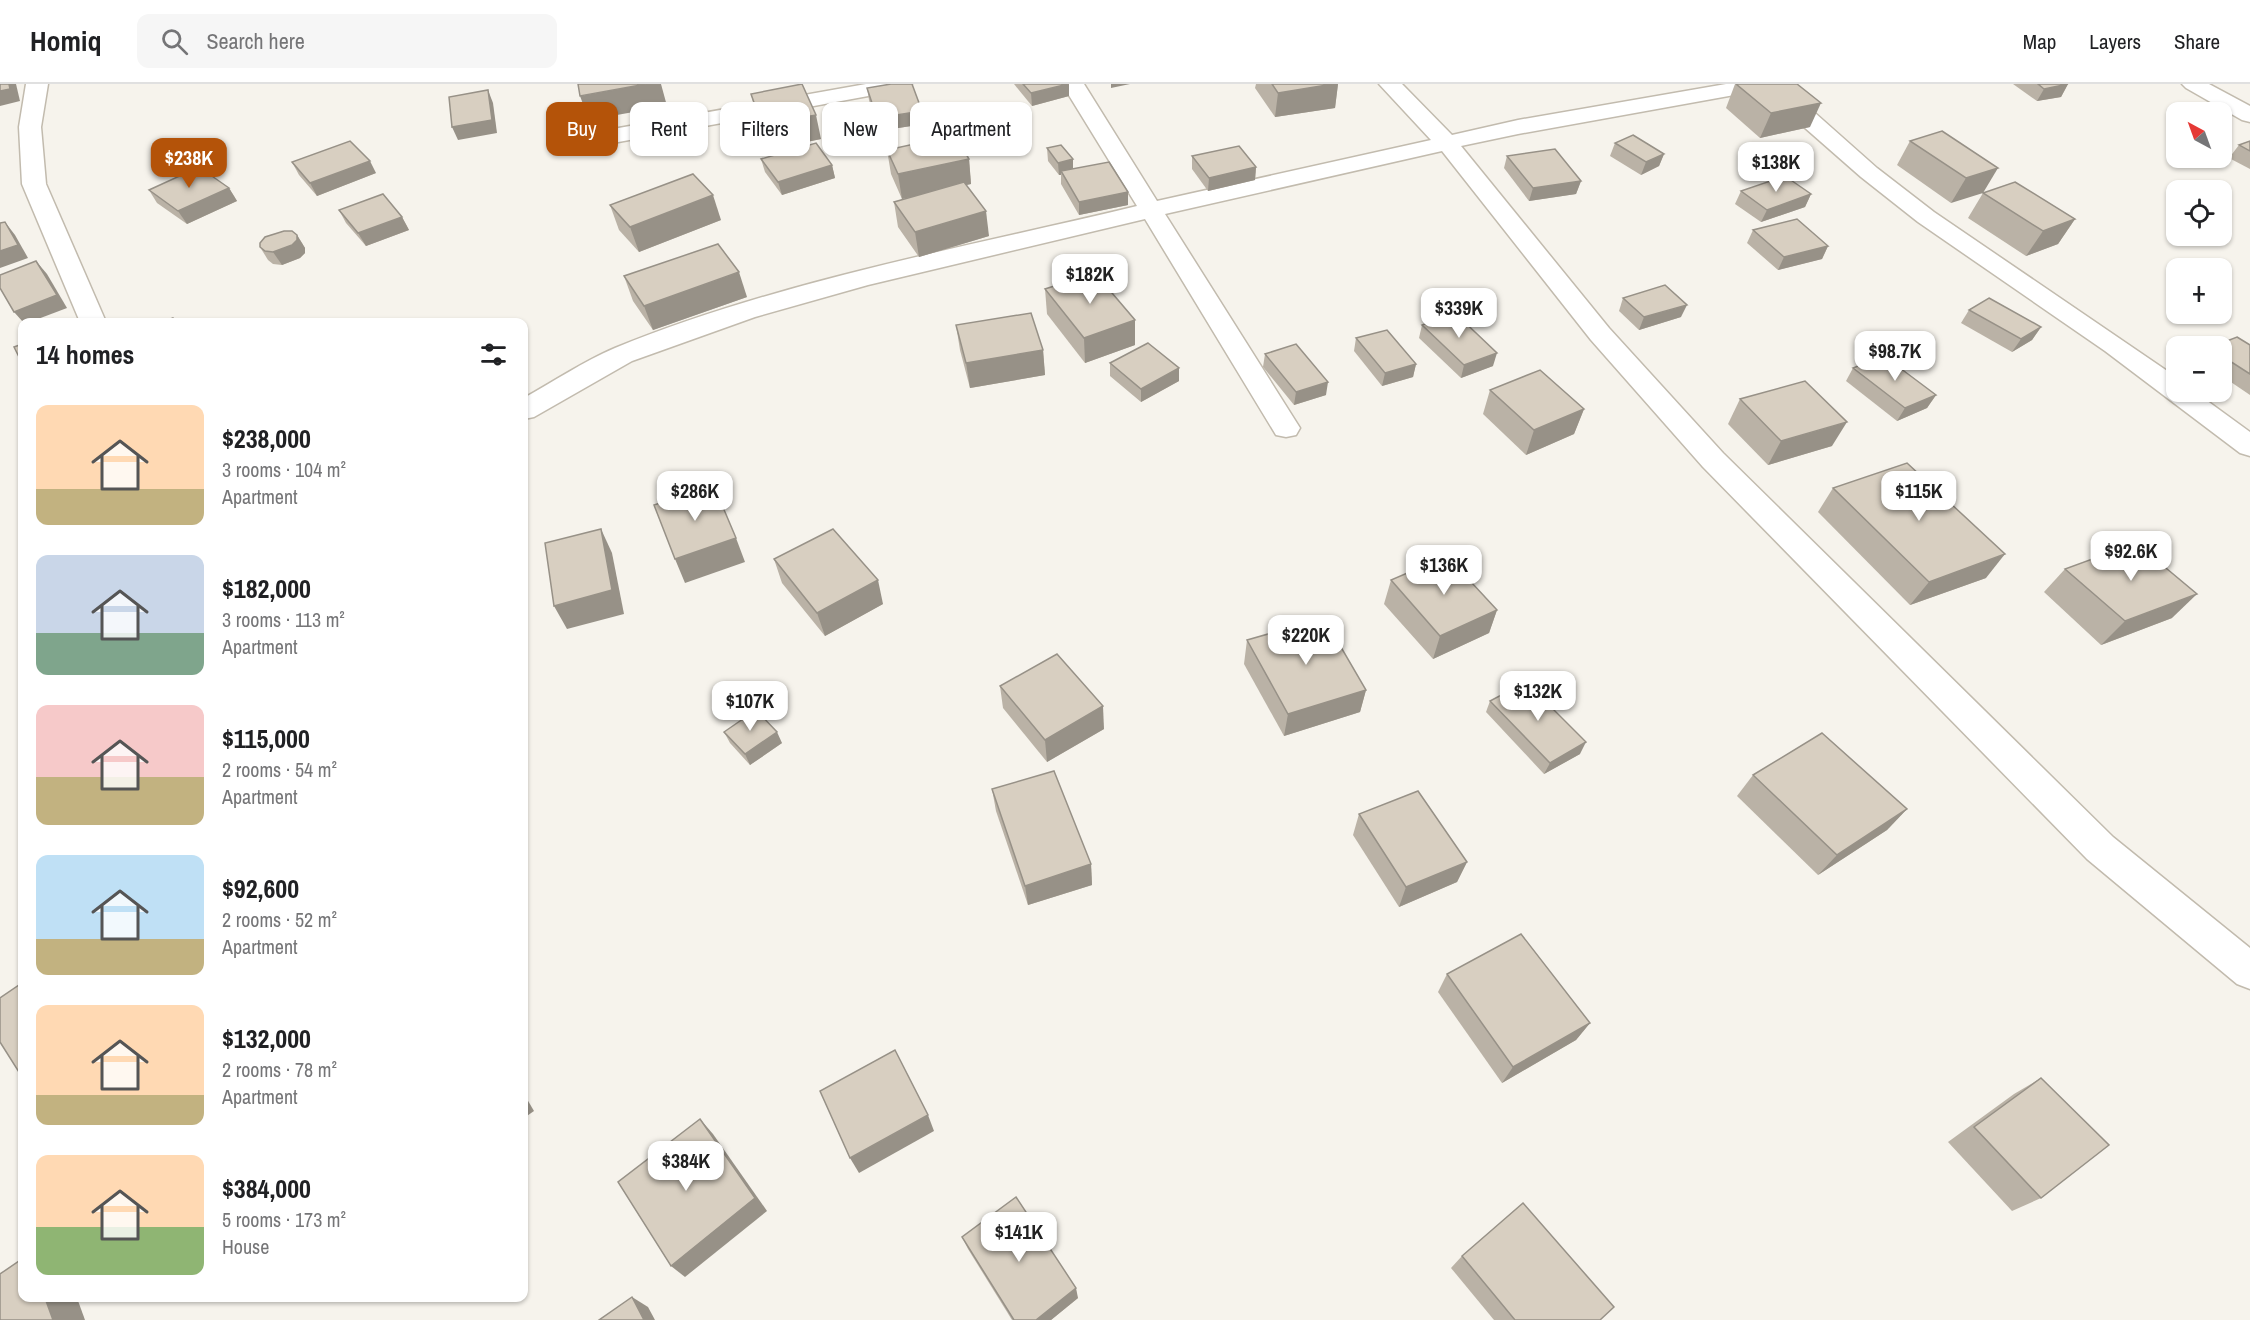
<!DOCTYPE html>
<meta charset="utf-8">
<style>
body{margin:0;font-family:"Archivo Narrow",sans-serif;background:#f6f6f6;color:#202124;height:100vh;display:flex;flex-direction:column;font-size:22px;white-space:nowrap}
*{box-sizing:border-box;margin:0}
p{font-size:20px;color:#757577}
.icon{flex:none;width:33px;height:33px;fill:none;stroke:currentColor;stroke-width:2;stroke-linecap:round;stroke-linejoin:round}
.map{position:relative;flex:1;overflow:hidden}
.drawer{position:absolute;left:18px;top:234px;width:510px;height:984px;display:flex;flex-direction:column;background:#fff;border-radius:12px;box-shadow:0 2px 4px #0004}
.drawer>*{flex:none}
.banner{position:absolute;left:546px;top:18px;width:570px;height:54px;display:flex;gap:12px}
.needle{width:39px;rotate:319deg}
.buttons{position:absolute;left:2166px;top:18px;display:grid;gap:12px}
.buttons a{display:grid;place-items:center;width:66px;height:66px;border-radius:12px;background:#fff;box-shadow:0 2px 4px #0004;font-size:30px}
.price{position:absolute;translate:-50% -51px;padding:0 14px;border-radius:12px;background:#fff;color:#222;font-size:20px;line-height:39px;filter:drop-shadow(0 2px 3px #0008)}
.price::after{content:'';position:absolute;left:50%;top:36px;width:18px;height:14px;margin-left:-9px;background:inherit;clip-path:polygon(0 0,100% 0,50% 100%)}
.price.current{background:#b45309;color:#fff}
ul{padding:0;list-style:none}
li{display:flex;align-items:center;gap:18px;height:150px;padding:0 18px}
li span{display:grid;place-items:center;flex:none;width:168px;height:120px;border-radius:12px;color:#555}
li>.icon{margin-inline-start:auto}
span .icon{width:72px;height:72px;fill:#fffc;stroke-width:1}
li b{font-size:26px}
h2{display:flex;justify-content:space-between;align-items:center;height:72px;padding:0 18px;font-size:26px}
.chip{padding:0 21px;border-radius:12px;background:#fff;box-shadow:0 2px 4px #0004;font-size:21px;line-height:54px}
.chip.current{background:#b45309;color:#fff}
header{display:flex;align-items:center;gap:36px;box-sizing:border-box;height:84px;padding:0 30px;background:#fff;border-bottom:2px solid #e0e0e0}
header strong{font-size:28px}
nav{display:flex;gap:33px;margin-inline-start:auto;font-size:21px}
.search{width:420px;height:54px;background:#f6f6f6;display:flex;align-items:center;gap:15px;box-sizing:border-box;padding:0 21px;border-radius:12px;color:#757577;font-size:22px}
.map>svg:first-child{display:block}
</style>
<header>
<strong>Homiq</strong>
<div class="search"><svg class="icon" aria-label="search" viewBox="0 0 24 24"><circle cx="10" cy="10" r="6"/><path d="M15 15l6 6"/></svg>Search here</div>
<nav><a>Map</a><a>Layers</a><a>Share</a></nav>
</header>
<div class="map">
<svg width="2250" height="1236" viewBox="0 0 2250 1236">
<rect width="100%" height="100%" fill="#f6f3ec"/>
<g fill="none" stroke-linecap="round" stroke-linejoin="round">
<g stroke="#c2bbae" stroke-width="3">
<g id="minor">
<path d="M26 0H48L41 43 46 100 106 238H80L22 100 19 43Z"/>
<path d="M866 0H912L908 4 901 6 613 59 605 57 602 52 605 47 613 45Z"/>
<path d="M1062 0H1084L1157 117 1431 56 1379 0H1402L1452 51 1518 36 1726 0H1773L1769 4 1762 6 1518 50 1461 62 1609 244 1723 369 2113 753 2250 864V905L2237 900 2087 775 1703 383 1591 256 1442 67 1165 130 1300 344 1296 351 1286 353 1276 351 1145 135 868 201 755 233 632 277 534 333 524 335V314C553 298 584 277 615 264 782 196 963 164 1137 122Z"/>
<path d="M2182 0H2209L2250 22V38L2242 36 2186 4Z"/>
<path d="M1780 4 1788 5 1877 84 1934 128 2176 293V308H2195L2250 348V372L2240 369 2105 267 1918 138 1861 93 1772 15 1769 10 1772 5Z"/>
</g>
</g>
<use href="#minor" fill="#fff" fill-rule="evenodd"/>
</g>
<g fill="#bab2a6">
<path d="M1014 0H1069V12L1032 22Z"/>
<path d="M1256 0H1338L1335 24 1275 33 1255 4Z"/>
<path d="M1735 0 1810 43 1760 54 1726 24Z"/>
<path d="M2013 0H2068L2061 13 2037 17Z"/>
<path d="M867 4 922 27 924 40 879 47 869 16Z"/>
<path d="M751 10 821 55 768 66 757 34Z"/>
<path d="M1910 57 1998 84 1951 119 1897 81Z"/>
<path d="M2250 57V85L2229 74 2239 61Z"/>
<path d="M1615 59 1664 70 1659 82 1641 91 1610 72Z"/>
<path d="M1047 64 1073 75V85L1128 108V121L1079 131 1061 100V91H1059L1048 77Z"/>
<path d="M887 66 969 75 971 100 966 101 989 152 919 173 898 143 894 118 918 111 902 115 891 90Z"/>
<path d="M1192 72 1256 83 1255 96 1208 107 1192 85Z"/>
<path d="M1507 72 1581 97 1576 110 1529 117 1504 84Z"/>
<path d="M761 75 832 81 835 94 782 111 765 88Z"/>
<path d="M292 78 376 89 317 112 299 91Z"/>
<path d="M229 104 237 117 187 140 157 119 149 106Z"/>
<path d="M1741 107 1811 110 1805 123 1761 138 1735 120Z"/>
<path d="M1983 109 2075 135 2058 160 2026 172 1968 134Z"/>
<path d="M610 121 721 136 639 168 619 146Z"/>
<path d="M339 126 402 133 409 146 366 162 346 139Z"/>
<path d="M1753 146 1828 162 1822 175 1778 186 1747 159Z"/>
<path d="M297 151 305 164V169L300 174 282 181 273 180 268 176 260 163Z"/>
<path d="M624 192 747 213 653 246 633 217Z"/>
<path d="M1045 205 1135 236V261L1085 279 1047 230Z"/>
<path d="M1623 214 1681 233 1639 246 1619 227Z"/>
<path d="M1969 226 2041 243 2032 256 2012 268 1961 239Z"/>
<path d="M956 241 1043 266 1045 291 970 304 960 266Z"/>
<path d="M1422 241 1493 282 1461 294 1419 254Z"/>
<path d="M1356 254 1416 280 1413 293 1382 302 1354 267Z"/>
<path d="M2250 261V311L2222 292V262Z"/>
<path d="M1265 270 1326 311 1294 321 1263 283Z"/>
<path d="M1110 279 1179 284V297L1141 318 1110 292Z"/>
<path d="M1853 284 1936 311 1927 324 1897 337 1846 297Z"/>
<path d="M1490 306 1584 325 1574 350 1526 371 1483 330Z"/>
<path d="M1740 315 1832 362 1768 381 1728 340Z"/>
<path d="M1833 404 1986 494 1910 521 1818 428Z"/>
<path d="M774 475 883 520 825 552 782 499Z"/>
<path d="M2065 485 2172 534 2101 561 2044 508Z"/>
<path d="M1391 496 1497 526 1489 549 1433 575 1384 520Z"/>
<path d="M1247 556 1366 606 1360 628 1284 652 1244 580Z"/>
<path d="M1000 602 1104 645 1047 678 1003 624Z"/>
<path d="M1490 617 1580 670 1544 690 1486 628Z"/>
<path d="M724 648 782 659 750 681 730 659Z"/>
<path d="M1753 691 1907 725 1887 746 1818 791 1737 712Z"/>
<path d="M992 705 1091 780 1092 801 1028 821 996 727Z"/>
<path d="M1359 730 1467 778 1457 798 1399 823 1353 751Z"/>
<path d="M1447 890 1590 939 1576 956 1502 999 1438 908Z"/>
<path d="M2041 994V1114L2012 1127 1948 1058 2014 1010Z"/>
<path d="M962 1153 1078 1214 1051 1236H1012L968 1165Z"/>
<path d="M1462 1172 1600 1236H1494L1451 1184Z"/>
</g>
<g fill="#979187">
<path d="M9 0H16L20 17 0 22V7Z"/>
<path d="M646 0H661L667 22 589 36 580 12Z"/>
<path d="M1069 0V12L1032 22 1031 9Z"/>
<path d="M1111 0H1130L1111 4Z"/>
<path d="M1333 0H1338L1335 24 1275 33 1278 9Z"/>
<path d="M2068 0 2061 13 2037 17 2044 5Z"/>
<path d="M488 6 493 19 497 49 458 56 452 43Z"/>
<path d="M1821 19 1810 43 1760 54 1771 29Z"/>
<path d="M922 27 924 40 879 47 877 34Z"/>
<path d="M816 31 821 55 768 66 762 41Z"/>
<path d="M1664 70 1659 82 1641 91 1646 78Z"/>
<path d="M969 75 971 100 902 115 898 90Z"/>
<path d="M1073 75V88L1061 87V91H1059L1058 79Z"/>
<path d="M370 77 376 89 317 112 310 99Z"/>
<path d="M832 81 835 94 782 111 778 98Z"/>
<path d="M1256 83 1255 96 1208 107 1209 94Z"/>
<path d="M1998 84 1983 109 1951 119 1966 94Z"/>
<path d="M1581 97 1576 110 1529 117 1533 104Z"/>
<path d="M229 104 237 117 187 140 178 127Z"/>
<path d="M1128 108V121L1079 131V118Z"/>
<path d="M1811 110 1805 123 1761 138 1767 126Z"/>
<path d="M713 111 721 136 639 168 630 143Z"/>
<path d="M986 127 989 152 919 173 915 148Z"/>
<path d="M402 133 409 146 366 162 358 149Z"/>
<path d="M2075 135 2058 160 2026 172 2043 147Z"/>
<path d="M5 138 15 151 28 174 0 184V167Z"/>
<path d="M297 151 305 164V169L300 174 282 181 273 168Z"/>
<path d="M1828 162 1822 175 1778 186 1784 173Z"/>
<path d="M36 177 47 190 67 224 30 238H23L14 228Z"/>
<path d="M739 188 747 213 653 246 644 222Z"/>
<path d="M1687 221 1681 233 1639 246 1644 233Z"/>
<path d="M1135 236V261L1085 279 1084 254Z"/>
<path d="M2041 243 2032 256 2012 268 2021 255Z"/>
<path d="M1043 266 1045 291 970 304 966 279Z"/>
<path d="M1497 269 1493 282 1461 294 1464 281Z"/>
<path d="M1416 280 1413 293 1382 302 1385 289Z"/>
<path d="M1179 284V297L1141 318V305Z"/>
<path d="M1328 298 1326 311 1294 321 1296 308Z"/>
<path d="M1936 311 1927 324 1897 337 1905 324Z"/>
<path d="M1584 325 1574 350 1526 371 1534 346Z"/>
<path d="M1847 338 1832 362 1768 381 1781 357Z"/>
<path d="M601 445 612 469 624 530 567 545 554 522Z"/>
<path d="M736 454 745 478 685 499 675 475Z"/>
<path d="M2005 470 1986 494 1910 521 1929 498Z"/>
<path d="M878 496 883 520 825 552 817 529Z"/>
<path d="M2197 510 2172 534 2101 561 2125 537Z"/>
<path d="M1497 526 1489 549 1433 575 1440 552Z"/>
<path d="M1366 606 1360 628 1284 652 1288 630Z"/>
<path d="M1103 622 1104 645 1047 678 1045 656Z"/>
<path d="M777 648 782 659 750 681 745 670Z"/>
<path d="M1586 658 1580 670 1544 690 1550 679Z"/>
<path d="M1907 725 1887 746 1818 791 1837 771Z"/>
<path d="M1467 778 1457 798 1399 823 1406 803Z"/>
<path d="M1091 780 1092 801 1028 821 1025 802Z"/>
<path d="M1590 939 1576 956 1502 999 1513 983Z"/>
<path d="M524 1010 534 1027 524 1034Z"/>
<path d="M928 1031 934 1047 859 1089 850 1074Z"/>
<path d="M700 1035 713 1050 767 1127 685 1193 671 1182Z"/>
<path d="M1076 1204 1078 1214 1051 1236H1036Z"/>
<path d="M632 1213 648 1223 655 1236H644Z"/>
<path d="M45 1214H77L85 1236H53Z"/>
</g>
<g fill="#d8cfc1" stroke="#979187" stroke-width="1.5">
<path d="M0 0H9L10 5 0 7Z"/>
<path d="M578 0H646L580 12Z"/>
<path d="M802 0 816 31 762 41 751 10Z"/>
<path d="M891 0H912L922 27 877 34 867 4Z"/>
<path d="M1023 0H1068L1031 9Z"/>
<path d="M1272 0H1333L1278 9Z"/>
<path d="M1736 0H1797L1821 19 1771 29Z"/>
<path d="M2038 0H2068L2044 5Z"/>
<path d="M488 6 492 36 452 43 449 13Z"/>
<path d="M1942 47 1998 84 1966 94 1910 57Z"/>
<path d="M955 51 969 75 898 90 887 66Z"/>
<path d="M1633 51 1664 70 1646 78 1615 59Z"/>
<path d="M350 57 370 77 310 99 292 78Z"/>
<path d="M2250 57V67L2239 61Z"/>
<path d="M816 59 832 81 778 98 761 75Z"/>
<path d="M1061 61 1073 75 1058 79 1047 64Z"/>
<path d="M1239 62 1256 83 1209 94 1192 72Z"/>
<path d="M1555 65 1581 97 1533 104 1507 72Z"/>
<path d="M1109 78 1128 108 1079 118 1061 87Z"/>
<path d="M199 83 229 104 178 127 149 106Z"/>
<path d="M693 90 713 111 630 143 610 121Z"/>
<path d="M1785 92 1811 110 1767 126 1741 107Z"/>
<path d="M964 98 986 127 915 148 894 118Z"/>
<path d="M2015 98 2075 135 2043 147 1983 109Z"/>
<path d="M383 110 402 133 358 149 339 126Z"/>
<path d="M1797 135 1828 162 1784 173 1753 146Z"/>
<path d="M5 138 18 161 0 167V139Z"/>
<path d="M284 147H292L297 151V156L292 161 273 168 265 167 260 163V159L265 153Z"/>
<path d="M718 160 739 188 644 222 624 192Z"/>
<path d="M36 177 57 211 14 228 0 204V191Z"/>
<path d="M1095 189 1135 236 1084 254 1045 205Z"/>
<path d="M1665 201 1687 221 1644 233 1623 214Z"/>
<path d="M1989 214 2041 243 2021 255 1969 226Z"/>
<path d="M1031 229 1043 266 966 279 956 241Z"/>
<path d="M1455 229 1497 269 1464 281 1422 241Z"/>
<path d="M173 234 175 238H162Z"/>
<path d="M1387 246 1416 280 1385 289 1356 254Z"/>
<path d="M2237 253 2250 261V290L2222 272V262H2214Z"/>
<path d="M1148 259 1179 284 1141 305 1110 279Z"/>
<path d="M22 260V279L14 263Z"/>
<path d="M1296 260 1328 298 1296 308 1265 270Z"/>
<path d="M1884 272 1936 311 1905 324 1853 284Z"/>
<path d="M1540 286 1584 325 1534 346 1490 306Z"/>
<path d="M1805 297 1847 338 1781 357 1740 315Z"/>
<path d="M1907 379 2005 470 1929 498 1833 404Z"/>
<path d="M714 402 736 454 675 475 654 421Z"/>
<path d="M601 445 612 506 554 522 545 459Z"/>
<path d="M833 445 878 496 817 529 774 475Z"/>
<path d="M2136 459 2197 510 2125 537 2065 485Z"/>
<path d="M1447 472 1497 526 1440 552 1391 496Z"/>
<path d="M1324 534 1366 606 1288 630 1247 556Z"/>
<path d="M1057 570 1103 622 1045 656 1000 602Z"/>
<path d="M1526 598 1586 658 1550 679 1490 617Z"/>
<path d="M756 626 777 648 745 670 724 648Z"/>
<path d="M1822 649 1907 725 1837 771 1753 691Z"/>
<path d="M1054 687 1091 780 1025 802 992 705Z"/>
<path d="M1418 707 1467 778 1406 803 1359 730Z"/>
<path d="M1521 850 1590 939 1513 983 1447 890Z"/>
<path d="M22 899V993L0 958V914Z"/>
<path d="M895 966 928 1031 850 1074 820 1007Z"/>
<path d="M2041 994 2109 1061 2041 1114 1974 1043Z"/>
<path d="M700 1035 755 1114 671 1182 618 1098Z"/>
<path d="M1016 1113 1076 1204 1036 1236H1014L962 1153Z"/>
<path d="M1523 1119 1614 1223 1600 1236H1515L1462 1172Z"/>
<path d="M22 1175V1214H45L53 1236H0V1190Z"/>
<path d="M632 1213 644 1236H599Z"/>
</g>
</svg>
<div class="buttons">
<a><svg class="needle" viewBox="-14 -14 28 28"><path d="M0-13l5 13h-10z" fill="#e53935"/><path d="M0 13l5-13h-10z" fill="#757577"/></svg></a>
<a><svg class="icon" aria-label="locate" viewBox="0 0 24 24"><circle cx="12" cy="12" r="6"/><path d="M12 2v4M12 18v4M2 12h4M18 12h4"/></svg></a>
<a>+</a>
<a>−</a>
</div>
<b class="price current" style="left:189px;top:105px">$238K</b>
<b class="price" style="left:1776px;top:109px">$138K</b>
<b class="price" style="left:1090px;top:221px">$182K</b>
<b class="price" style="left:1459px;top:255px">$339K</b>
<b class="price" style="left:1895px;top:298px">$98.7K</b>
<b class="price" style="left:695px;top:438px">$286K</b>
<b class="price" style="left:1919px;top:438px">$115K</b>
<b class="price" style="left:2131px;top:498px">$92.6K</b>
<b class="price" style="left:1444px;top:512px">$136K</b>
<b class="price" style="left:1306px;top:582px">$220K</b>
<b class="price" style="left:1538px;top:638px">$132K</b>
<b class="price" style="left:750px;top:648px">$107K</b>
<b class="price" style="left:686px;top:1108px">$384K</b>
<b class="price" style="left:1019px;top:1179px">$141K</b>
<div class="banner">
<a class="chip current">Buy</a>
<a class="chip">Rent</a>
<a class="chip">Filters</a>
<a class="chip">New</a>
<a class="chip">Apartment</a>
</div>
<section class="drawer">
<h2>14 homes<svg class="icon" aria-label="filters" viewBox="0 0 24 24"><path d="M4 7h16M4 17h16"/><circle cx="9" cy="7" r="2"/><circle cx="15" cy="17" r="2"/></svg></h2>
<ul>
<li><span style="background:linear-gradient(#ffd9b3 70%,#c2b280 0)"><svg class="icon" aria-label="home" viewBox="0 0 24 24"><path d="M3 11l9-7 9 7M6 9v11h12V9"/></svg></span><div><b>$238,000</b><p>3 rooms · 104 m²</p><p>Apartment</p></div></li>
<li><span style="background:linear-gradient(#c9d6e8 65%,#7fa58c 0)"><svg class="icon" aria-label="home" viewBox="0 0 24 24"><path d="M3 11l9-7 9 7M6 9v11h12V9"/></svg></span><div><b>$182,000</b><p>3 rooms · 113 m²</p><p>Apartment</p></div></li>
<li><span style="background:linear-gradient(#f6c9c9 60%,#c2b280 0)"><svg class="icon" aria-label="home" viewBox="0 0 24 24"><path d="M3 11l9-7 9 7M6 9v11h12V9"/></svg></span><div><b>$115,000</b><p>2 rooms · 54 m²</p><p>Apartment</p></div></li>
<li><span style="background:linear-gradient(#bfe0f5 70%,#c2b280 0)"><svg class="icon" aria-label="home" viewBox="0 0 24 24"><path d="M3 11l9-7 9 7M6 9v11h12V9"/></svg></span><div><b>$92,600</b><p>2 rooms · 52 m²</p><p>Apartment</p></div></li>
<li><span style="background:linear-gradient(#ffd9b3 75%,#c2b280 0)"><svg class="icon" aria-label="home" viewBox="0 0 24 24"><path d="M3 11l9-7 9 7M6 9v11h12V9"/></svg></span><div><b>$132,000</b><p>2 rooms · 78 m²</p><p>Apartment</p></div></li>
<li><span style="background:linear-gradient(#ffd9b3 60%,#8fb573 0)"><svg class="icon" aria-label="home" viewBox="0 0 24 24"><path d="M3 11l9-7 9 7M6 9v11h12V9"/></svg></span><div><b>$384,000</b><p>5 rooms · 173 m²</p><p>House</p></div></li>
</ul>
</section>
</div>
